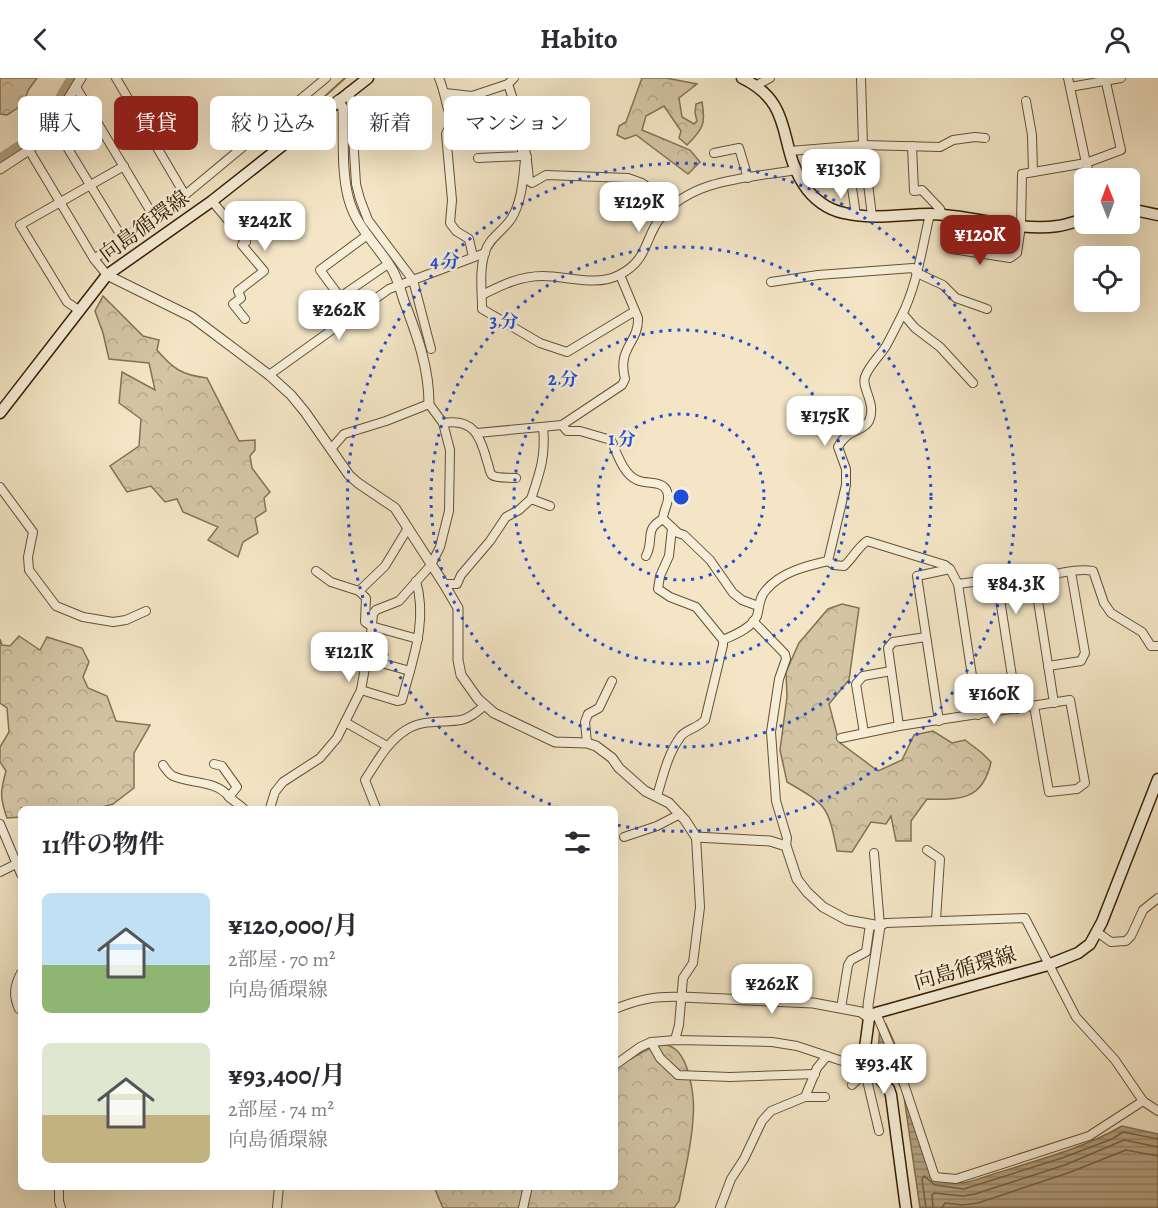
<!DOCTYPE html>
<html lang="ja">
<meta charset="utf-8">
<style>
body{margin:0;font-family:Alegreya,"Noto Serif JP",serif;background:#f2f2f3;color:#2b2b33;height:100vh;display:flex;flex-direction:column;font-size:22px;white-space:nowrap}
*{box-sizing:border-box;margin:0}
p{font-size:20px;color:#7c7c81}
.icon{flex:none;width:33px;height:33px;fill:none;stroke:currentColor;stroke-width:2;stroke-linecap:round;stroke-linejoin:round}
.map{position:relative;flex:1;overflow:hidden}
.side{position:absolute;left:18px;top:728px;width:600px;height:384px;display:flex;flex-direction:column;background:#fff;border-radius:9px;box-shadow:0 6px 24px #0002}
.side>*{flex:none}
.guide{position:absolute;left:18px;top:18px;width:600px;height:54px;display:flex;gap:12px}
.needle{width:39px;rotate:359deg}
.fabs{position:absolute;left:1074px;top:90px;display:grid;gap:12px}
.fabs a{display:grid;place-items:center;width:66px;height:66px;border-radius:9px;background:#fff;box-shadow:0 6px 24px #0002;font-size:30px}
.price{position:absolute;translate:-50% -51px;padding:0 14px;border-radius:12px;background:#fff;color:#222;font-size:20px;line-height:39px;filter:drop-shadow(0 2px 3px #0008)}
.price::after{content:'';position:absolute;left:50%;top:36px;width:18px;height:14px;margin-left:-9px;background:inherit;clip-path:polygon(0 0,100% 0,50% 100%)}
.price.active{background:#8f2418;color:#fff}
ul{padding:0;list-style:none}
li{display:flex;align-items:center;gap:18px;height:150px;padding:0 24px}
li span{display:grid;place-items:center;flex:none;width:168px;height:120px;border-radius:9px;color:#555}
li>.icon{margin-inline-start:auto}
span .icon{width:72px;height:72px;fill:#fffc;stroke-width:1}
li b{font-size:26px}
h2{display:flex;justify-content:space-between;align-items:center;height:72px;padding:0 24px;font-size:26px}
.chip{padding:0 21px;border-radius:9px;background:#fff;box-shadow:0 6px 24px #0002;font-size:21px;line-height:54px}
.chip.active{background:#8f2418;color:#fff}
header{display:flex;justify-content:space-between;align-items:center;height:78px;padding:0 24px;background:#fff;font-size:27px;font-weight:700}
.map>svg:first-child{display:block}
</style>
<header><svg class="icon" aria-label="back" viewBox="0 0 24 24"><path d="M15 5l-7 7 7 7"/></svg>Habito<svg class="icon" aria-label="person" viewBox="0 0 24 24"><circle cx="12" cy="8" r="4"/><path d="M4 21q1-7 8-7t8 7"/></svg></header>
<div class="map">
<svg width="1158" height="1130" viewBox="0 0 1158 1130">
<defs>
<pattern id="forest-crowns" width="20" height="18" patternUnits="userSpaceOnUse" patternTransform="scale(1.5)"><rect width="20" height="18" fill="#d3c4a4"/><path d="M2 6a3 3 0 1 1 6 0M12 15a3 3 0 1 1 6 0" fill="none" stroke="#b6a88b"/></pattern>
<pattern id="water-rules" width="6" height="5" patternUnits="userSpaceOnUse" patternTransform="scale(1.5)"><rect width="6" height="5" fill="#b3a282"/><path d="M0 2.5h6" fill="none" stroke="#928468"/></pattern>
</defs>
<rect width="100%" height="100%" fill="#f3e5c5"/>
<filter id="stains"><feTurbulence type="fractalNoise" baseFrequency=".00333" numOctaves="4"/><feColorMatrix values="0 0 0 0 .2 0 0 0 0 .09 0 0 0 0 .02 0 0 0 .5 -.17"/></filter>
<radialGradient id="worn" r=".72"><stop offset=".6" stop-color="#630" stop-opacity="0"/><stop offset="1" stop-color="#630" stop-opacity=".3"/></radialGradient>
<g fill="url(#forest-crowns)" stroke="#847252" stroke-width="1.5">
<path d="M0 0H37L29 11 22 27 7 37 0 36Z"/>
<path d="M642 0H666L697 6 679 20 682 39 694 46 697 43 695 35 696 26 702 24C706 46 703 51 687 67L679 60 681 53 664 28 646 38 642 52 690 72 700 84 688 96 636 57 625 61 617 57 619 48 626 44Z"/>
<path d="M103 218 143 258 159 262 157 272C173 291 182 297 207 300L239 363 255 362V372L250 378 252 390 270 414 264 420 266 433 255 440 258 455 243 464 238 479 208 462 218 449 183 434 177 421 165 424 151 408 127 414 110 388 139 368 141 341 119 325 122 294 155 312 149 285 109 281 103 255 95 233Z"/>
<path d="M842 526 859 530 849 602 829 626 839 664 878 693 902 682 914 657 933 653 952 665 965 662 982 675 991 684C983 722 960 722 927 721L911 743V763H896L891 738 886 746 871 744 852 774 837 773C828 728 827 727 787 704L780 672 787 619 786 594 799 565 828 531Z"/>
<path d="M19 558 40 572 47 559 82 570 89 584 83 599 88 610 107 618 116 643 150 647 134 675V710L113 726 99 730H21V739L7 740C0 720 0 714 6 693L0 684V669L9 654 7 630 0 625V561L2 567 10 568Z"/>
<path d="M656 967C660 967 666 966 670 968 690 976 695 1021 693 1040 692 1067 684 1096 679 1123L674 1130H443L434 1109 615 1108V989Z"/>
</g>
<path fill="url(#water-rules)" stroke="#816e4e" stroke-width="1.5" d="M886 946 898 973 934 1098 937 1101 963 1105 972 1103C1019 1087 1080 1073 1122 1048L1158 1056V1130H920L903 1012 878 974 880 948Z"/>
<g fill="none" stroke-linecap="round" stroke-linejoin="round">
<g stroke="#746141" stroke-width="1.5">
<path d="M926 1130 922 1101 924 1098 935 1107 964 1111 1062 1080 1112 1061 1123 1054 1158 1061"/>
<path d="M933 1130 932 1117 934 1115 963 1118 975 1116 1065 1087 1124 1062 1158 1069"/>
<path d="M942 1130 945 1125 963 1127 978 1125 1068 1095 1126 1072 1158 1078"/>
</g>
<path stroke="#816e4e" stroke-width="2" d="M289 51 345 0"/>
<path stroke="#b3a282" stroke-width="12" d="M0 82 27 64 57 27 73 0"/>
<g stroke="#655131" stroke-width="10">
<g id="minor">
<path d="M116 0 185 117"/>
<path d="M439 0C445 14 446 29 452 43L446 56 452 122 450 145 456 153 469 161 473 179"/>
<path d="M514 0 508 6C519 38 527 69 529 103L532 105 546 97 628 100 642 105 674 128"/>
<path d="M861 0 863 67"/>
<path d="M1068 0 1086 85 1091 100"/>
<path d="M757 7 770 0"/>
<path d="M76 9 154 139"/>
<path d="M1070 9 1121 0"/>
<path d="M349 14 351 25 356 106 360 121 368 142 413 202 431 271"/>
<path d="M445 15 472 18 508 6"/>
<path d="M1026 23 1032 57 1033 94"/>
<path d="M53 46 123 161"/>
<path d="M912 68 914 113 922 112 940 131 942 137"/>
<path d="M29 72 94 181 107 197"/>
<path d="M790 73 863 67 940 69 953 62 975 59 985 60"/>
<path d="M714 75 739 70 748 100"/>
<path d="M527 79 525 82C523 101 522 124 511 141 503 153 489 160 485 174 479 192 482 213 482 231L540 265 567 274 635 233"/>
<path d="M478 80 522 78V70"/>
<path d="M867 98 872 138"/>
<path d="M851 103 856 137"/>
<path d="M212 123 246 164 242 167 264 193 238 213 241 220 233 226 245 241"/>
<path d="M930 136C922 170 917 208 901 239 896 249 891 259 886 268 880 278 869 287 865 299 861 310 877 326 869 343 863 354 847 351 838 369L846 391V407L828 483 834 487 844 488C853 480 857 470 867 463L945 487 950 491"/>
<path d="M957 139 952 171 1010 180 1017 175 1021 148 1022 96 1086 85 1121 72 1105 0"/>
<path d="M366 158 320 192 340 219 388 186"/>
<path d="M94 181 185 117 326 0"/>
<path d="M771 204 818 197 913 190 917 195 943 207 956 220 987 231"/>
<path d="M482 217C502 207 520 198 543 198 567 198 596 209 619 197 649 182 644 160 661 139 693 100 750 100 796 92"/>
<path d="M80 233 67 224 20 147 124 88"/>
<path d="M903 236 915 250 940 269 973 305"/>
<path d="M269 297 389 211 485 175"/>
<path d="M443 345C473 340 480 357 487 383 489 387 489 394 492 397 497 401 510 399 516 400"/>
<path d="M562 347 567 353H580L611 362C617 375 623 396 637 402 647 407 667 401 668 418 669 425 663 433 663 441L678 455 684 457 710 482 733 515 742 522 758 528"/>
<path d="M477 355 562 347 622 307 625 301C617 269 639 265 638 240L620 197"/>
<path d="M0 409 33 454 28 479 29 492 56 528 83 539 113 544 126 542 146 533"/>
<path d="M531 421C540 394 546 378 543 349"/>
<path d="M408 450 385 488 359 513 366 520 365 544 371 548 418 561"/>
<path d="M646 478C655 461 643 452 663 441"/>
<path d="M316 493 331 504 359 513"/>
<path d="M444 506H457L461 497 490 463 506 439 519 432 531 421 550 428"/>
<path d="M958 506 988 502 998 508 1017 631"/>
<path d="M998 508 1035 504"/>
<path d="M753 543 785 576 786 581 779 601 771 654 776 723 787 760 786 768"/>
<path d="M723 562C734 557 752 550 757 538 760 529 758 521 766 512 781 494 806 488 828 483"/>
<path d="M367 581 410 593"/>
<path d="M1048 588 1081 583 1085 575 1071 494"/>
<path d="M361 612 397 623 402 622C412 583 428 544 416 503"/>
<path d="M1054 625 1035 504C1046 496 1080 490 1093 493L1104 525 1111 535 1142 554 1151 568H1158"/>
<path d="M939 643 917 498 950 491 958 506 978 637"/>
<path d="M345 644 387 668"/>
<path d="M899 648 888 570 893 564 926 559"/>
<path d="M864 655 856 606 863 598 891 593"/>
<path d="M841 660 899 648 1070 622 1085 705 1077 711 1049 714 1034 628"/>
<path d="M587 665 585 644 588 636 599 630 612 603"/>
<path d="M214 686 222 688 237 709 229 719 243 730"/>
<path d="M163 687C166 691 169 696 173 698 190 706 217 702 229 719"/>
<path d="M657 718C663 698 668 675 681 658 687 651 698 650 705 642L723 567V562L696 529 670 519 658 511 660 498 669 478 672 450"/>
<path d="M270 730 275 714 283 704 320 680 337 660 361 612 371 556 373 536 376 532 399 523 431 487 440 469 449 433 450 372 443 345 429 326 386 343 344 356 331 371"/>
<path d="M376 730 365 702C377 684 387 664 406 652 422 641 443 645 461 642 470 640 477 634 484 628"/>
<path d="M0 746 21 796"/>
<path d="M624 759 657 748 680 736"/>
<path d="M927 772 940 781 936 842"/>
<path d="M874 775 880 848 886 845 1025 840 1076 939 1115 982 1143 1023 1158 1033"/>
<path d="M0 794 16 786"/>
<path d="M1097 854 1111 864 1126 863 1131 858 1143 832 1158 820"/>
<path d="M841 930 848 887 851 882 866 874 870 846"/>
<path d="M19 931C13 918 14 908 21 895"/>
<path d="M615 931C639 921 656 918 682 919"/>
<path d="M876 935 896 982 935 1099 956 1101 1089 1058 1143 1023"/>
<path d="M675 962 679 947 683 900 693 885 700 829 696 759"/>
<path d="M651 964 660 980 678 997 730 999 815 996"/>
<path d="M615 987 640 969 651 964 675 962 772 964 797 968 857 988 866 985"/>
<path d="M861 987 867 1002 879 1053"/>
<path d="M852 1007 863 996"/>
<path d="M805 1019H825"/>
<path d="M59 1108V1123L61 1130"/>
<path d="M277 1130 279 1108"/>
<path d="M523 1130 528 1108"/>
<path d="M720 1130 731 1101 744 1081 762 1043 771 1033 805 1019 817 990 827 978"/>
</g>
</g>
<g stroke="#655131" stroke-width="11">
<g id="tertiary">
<path d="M338 22 343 30C344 60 341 94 349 122 357 151 379 168 393 193 398 202 401 213 404 223 417 257 429 289 429 326"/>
<path d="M0 91 29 72 53 46 81 0"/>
<path d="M107 197 192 239 269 297 291 317 305 334 349 397 358 405 395 430 444 506 458 530V582L461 597 478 621 494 635 555 664 587 665 596 668 612 680 619 690 645 713 669 725 685 742 696 759 770 763 786 768 797 801 807 814 823 829 847 842 880 848 868 927 869 940"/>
<path d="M682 919 813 925 861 934 869 940"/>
</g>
</g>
<g stroke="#362000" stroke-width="13">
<g id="secondary">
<path d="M742 0C796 26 777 67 804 107 813 121 828 132 844 135 872 142 902 136 930 136 973 137 1016 154 1058 148 1067 147 1076 143 1084 141"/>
<path d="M1130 131 1158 137"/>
<path d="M0 335 107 197 212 123 368 0"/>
<path d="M906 1130 891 1017 889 1011 866 985 864 977 869 940 876 935 1048 887 1078 875 1090 866 1102 844 1158 701"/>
</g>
</g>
<use href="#minor" stroke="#f7eed9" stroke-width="8"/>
<use href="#tertiary" stroke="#f7eed9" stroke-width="9"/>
<use href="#secondary" stroke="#f7eed9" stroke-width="10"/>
</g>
<g fill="none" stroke="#1d4ed8" stroke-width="3" stroke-dasharray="3 6">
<circle cx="681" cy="419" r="83"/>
<circle cx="681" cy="419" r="167"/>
<circle cx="681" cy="419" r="250"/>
<path d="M559 730A334 334 0 1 1 617 747"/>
</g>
<g text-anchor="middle" stroke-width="5" stroke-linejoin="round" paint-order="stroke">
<g font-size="21" fill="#362000" stroke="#f7eed9">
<text transform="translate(144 148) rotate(-36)" y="7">向島循環線</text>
<text transform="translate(965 890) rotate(-16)" y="7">向島循環線</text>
</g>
</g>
<circle cx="681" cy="419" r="9" fill="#1d4ed8" stroke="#f7eed9" stroke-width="3"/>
<g font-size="18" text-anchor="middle" font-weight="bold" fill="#1d4ed8" stroke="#f7eed9" stroke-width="5" stroke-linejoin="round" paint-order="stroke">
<text x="445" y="189">4 分</text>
<text x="504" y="249">3 分</text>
<text x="563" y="307">2 分</text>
<text x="622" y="367">1 分</text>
</g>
<rect width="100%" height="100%" filter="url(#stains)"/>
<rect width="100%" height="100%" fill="url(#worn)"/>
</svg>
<div class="fabs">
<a><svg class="needle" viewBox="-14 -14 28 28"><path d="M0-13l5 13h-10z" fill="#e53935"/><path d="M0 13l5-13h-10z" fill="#7c7c81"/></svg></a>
<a><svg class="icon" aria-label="locate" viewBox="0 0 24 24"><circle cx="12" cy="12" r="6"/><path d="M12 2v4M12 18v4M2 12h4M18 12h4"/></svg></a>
</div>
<b class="price" style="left:841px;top:122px">¥130K</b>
<b class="price" style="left:639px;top:155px">¥129K</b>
<b class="price" style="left:265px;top:174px">¥242K</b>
<b class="price active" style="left:980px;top:188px">¥120K</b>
<b class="price" style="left:339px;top:263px">¥262K</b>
<b class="price" style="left:825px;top:369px">¥175K</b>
<b class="price" style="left:1016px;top:537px">¥84.3K</b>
<b class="price" style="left:349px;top:605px">¥121K</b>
<b class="price" style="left:994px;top:647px">¥160K</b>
<b class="price" style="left:772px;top:937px">¥262K</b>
<b class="price" style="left:884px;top:1017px">¥93.4K</b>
<div class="guide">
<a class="chip">購入</a>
<a class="chip active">賃貸</a>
<a class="chip">絞り込み</a>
<a class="chip">新着</a>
<a class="chip">マンション</a>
</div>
<section class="side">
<h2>11件の物件<svg class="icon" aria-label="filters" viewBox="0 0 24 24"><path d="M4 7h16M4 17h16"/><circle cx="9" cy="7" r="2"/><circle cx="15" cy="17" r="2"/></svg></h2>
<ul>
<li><span style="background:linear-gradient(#bfe0f5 60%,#8fb573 0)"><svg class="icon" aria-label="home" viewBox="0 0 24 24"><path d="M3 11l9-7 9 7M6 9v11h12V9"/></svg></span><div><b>¥120,000/月</b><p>2部屋 · 70 m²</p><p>向島循環線</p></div></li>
<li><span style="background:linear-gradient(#dfe7d0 60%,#c2b280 0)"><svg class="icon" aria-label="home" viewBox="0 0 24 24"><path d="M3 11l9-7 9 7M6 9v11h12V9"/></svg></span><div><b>¥93,400/月</b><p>2部屋 · 74 m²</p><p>向島循環線</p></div></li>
</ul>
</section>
</div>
